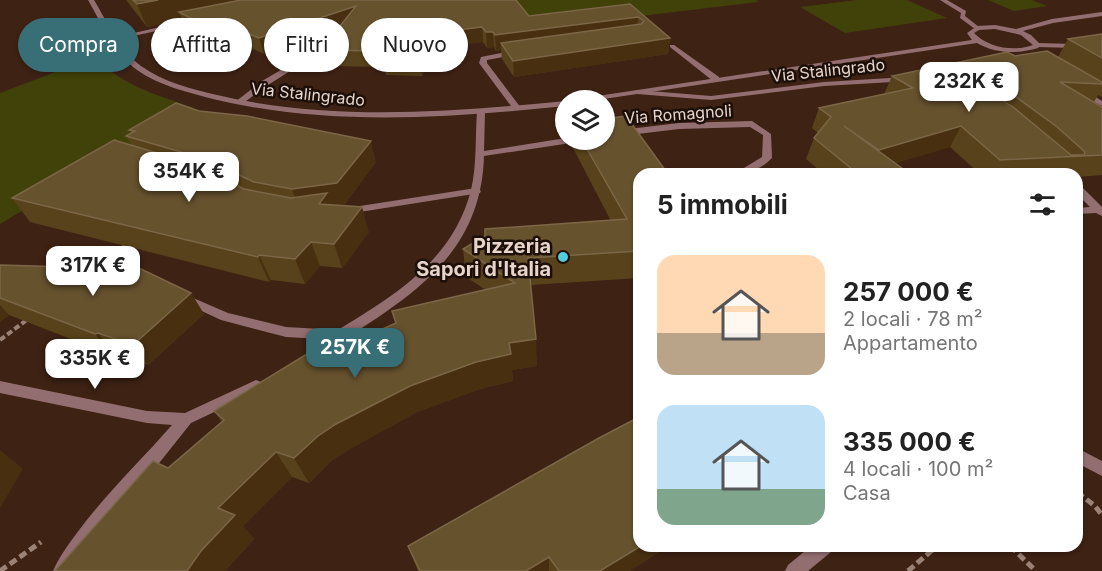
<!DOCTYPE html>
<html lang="it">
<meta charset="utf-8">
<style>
body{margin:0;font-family:Inter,sans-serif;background:#f2f2f2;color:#222;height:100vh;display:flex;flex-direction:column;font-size:22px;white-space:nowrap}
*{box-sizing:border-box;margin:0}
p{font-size:20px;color:#767676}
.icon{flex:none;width:33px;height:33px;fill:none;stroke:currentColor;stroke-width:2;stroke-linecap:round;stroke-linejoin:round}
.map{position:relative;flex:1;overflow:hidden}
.details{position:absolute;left:633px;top:168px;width:450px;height:384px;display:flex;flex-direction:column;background:#fff;border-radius:18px;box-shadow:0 2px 4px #0004}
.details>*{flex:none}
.hud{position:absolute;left:18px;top:18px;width:525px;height:54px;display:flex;gap:12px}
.tools{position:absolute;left:555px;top:90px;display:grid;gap:12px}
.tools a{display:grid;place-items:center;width:60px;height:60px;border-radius:50%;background:#fff;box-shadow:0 2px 4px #0004;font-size:30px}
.price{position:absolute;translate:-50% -51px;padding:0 14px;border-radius:12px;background:#fff;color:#222;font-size:20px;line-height:39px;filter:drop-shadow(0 2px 3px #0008)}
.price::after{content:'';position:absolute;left:50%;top:36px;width:18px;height:14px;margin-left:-9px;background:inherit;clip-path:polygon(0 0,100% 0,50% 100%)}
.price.current{background:#386e75;color:#fff}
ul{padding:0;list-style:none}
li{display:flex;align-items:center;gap:18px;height:150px;padding:0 24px}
li span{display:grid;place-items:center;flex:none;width:168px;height:120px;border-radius:18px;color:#555}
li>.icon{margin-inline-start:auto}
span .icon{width:72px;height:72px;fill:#fffc;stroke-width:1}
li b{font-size:26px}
h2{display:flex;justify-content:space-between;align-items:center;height:72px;padding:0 24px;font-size:26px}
.pill{padding:0 21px;border-radius:27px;background:#fff;box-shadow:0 2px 4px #0004;font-size:21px;line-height:54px}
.pill.current{background:#386e75;color:#fff}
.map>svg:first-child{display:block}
</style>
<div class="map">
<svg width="1102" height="571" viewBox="0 0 1102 571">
<rect width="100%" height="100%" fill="#3e2214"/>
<g fill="#414209">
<path d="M509 0H756L758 2 532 29Z"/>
<path d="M857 0H907L947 18 845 33 800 7Z"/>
<path d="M988 0H1032L1047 6 1014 11Z"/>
<path d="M86 38C90 45 93 53 98 59 120 85 163 97 194 108L0 224V93L58 71 65 43Z"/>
</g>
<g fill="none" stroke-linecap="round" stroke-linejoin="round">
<g stroke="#9a8277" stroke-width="4" stroke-dasharray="6 3" stroke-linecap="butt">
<path d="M94 269 129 243"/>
<path d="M0 340 28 319"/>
</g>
<g stroke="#9a8277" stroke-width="5" stroke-dasharray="8 4" stroke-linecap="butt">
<path d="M1077 492 1095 506 1102 515"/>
<path d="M1010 546 1036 571"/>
<path d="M0 571 41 542"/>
<path d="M908 571 937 546"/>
</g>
<g fill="#936e70" fill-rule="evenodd">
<path d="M940 0H947L966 11 965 16 979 27V29H975L960 18 961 13Z"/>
<path d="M200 18 202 19V21L115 40 112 38Z"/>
<path d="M334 39 337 41 336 42 268 85 242 104 235 102 262 81Z"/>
<path d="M670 45H674L719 77V81H713L670 47Z"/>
<path d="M517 50H520V54L487 60V63L521 108 517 110H514L479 63 481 57Z"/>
<path d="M476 188 481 191 480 193 347 214 342 211 347 208Z"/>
<path d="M184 294 228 313 286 327 339 330 344 332 346 335 344 338 339 340 286 337 221 320 180 301 178 298 180 295Z"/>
</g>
<g fill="#936e70" fill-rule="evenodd">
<path d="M1102 36V40L1075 48 1037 47 1033 45 1037 43 1075 44Z"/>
<path d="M907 77H910V81L824 86 711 100 637 94 633 92 637 90 711 96 824 82Z"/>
<path d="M1079 90H1085L1102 101V106L1079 94Z"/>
<path d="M481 109 485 112 484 151 566 138 575 140 571 143 484 156C481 261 402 301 325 352H315L313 348 315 344C379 304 451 269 471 190 477 165 475 138 477 112Z"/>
<path d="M752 121 771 134 772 158C761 169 749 174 734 174L762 157 763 135 750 127 679 129 604 138V132L679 123Z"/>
<path d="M1077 185 1081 186 1102 207V216L1096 213 1077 214V208L1090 207 1077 194Z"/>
<path d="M256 380 261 382 263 386 261 390 191 423 156 467 124 499 82 554 72 571H53C61 553 74 537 86 521 113 487 144 457 172 425L147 423 0 393V381L147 411 185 413Z"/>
<path d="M1077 448 1102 461V476L1077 463Z"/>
<path d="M811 546H834L831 552 808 571H785L788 565Z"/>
</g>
<g fill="#936e70" fill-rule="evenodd">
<path d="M88 0H94C108 23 119 50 141 66 163 82 192 89 217 95 332 122 449 112 566 101V106C447 118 330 127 213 99 188 92 159 86 137 70 114 53 102 24 88 0Z"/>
<path d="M1102 12V16L1053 23 1023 31 1031 35 1041 45 1038 48C1018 54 996 54 977 43L597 100H580L584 98 972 40 967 33 977 26 995 25 1016 29 1052 19ZM995 29 1021 35 1033 45C1015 52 988 48 974 33L979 30Z"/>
</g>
</g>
<g fill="#58421b">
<path d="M126 0H516L529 16 630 4 670 38 668 54 514 77 502 59 501 50 496 51 494 47 487 48 483 42 435 48 422 76 386 75 384 67 326 66 321 50 338 28 264 54 234 40 216 44 186 27 182 19 147 27Z"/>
<path d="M1102 34V97L1098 95 1094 102 1102 107V175L1077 177V174H980L950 147 895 163 910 174H824L806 159 814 138 818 133 812 128 819 108 884 94 892 76 951 72 955 63 1015 56 1058 57 1068 39Z"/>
<path d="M199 111 376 162 344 205 341 206 369 232 342 268 320 266 305 284 271 280 269 282 30 222 12 198 132 146 126 136 131 133 129 130Z"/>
<path d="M573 140H604L639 174V278L531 285 537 366 512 370 513 381 480 389 417 412 348 450 331 461 309 483 292 477 243 526 254 539 225 571H55L168 468 222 422 214 411 342 347 486 290 466 277 463 249 611 221 573 148Z"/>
<path d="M0 265 191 293 204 314 148 365 114 353 112 355 9 315 0 322Z"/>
<path d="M408 546H669L629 571H418Z"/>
</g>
<g fill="#472f10">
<path d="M158 0H268L179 12 182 19 147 27 137 4Z"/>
<path d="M356 6 359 21 264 54 259 38Z"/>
<path d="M638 17 637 32 501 43V50L496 51 495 35Z"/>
<path d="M228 25 234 40 216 44 210 28Z"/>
<path d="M482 27 483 42 435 48 422 76 420 60 433 33Z"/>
<path d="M486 32H493L494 47 487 48Z"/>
<path d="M670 38 668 54 514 77 513 61Z"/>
<path d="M961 126 950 147 870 171 879 150Z"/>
<path d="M371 141 376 162 344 205 300 212 292 189Z"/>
<path d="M362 207 369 232 342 268 334 244Z"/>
<path d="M311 242 320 266 305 284 295 259Z"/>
<path d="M259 255 271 280 269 282 258 257Z"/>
<path d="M191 293 204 314 148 365 133 345Z"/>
<path d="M0 305 9 315 0 322Z"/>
<path d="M98 333 114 353 112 355 95 334Z"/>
<path d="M536 339 537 366 512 370 513 381 480 389 417 412 348 450 331 461 309 483 294 458 318 436 336 424 410 386 509 343Z"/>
<path d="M0 450 23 469 0 508Z"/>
<path d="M276 452 292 477 243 526 254 539 225 571H187L201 551 218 508Z"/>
<path d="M641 546H669L629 571H600Z"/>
<path d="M549 557V571H526Z"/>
</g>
<g fill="#67522e" stroke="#7b6647" stroke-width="1.5">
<path d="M133 0H158L137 4Z"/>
<path d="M241 0H516L529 16 630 4 670 38 513 61 501 43 641 24 644 21 638 17 495 35 493 32H486L482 27 433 33 420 60 382 59V51L321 50 356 6 259 38 228 25 210 28 179 12Z"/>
<path d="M1102 34V58L1068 39Z"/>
<path d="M1047 51 1102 82V84L1060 82 1102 107V155L1000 160 961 126 879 150 844 126 910 174H858L814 138 831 117 819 108 913 88 892 76 935 67 964 76 1013 107 1071 155H1084L1085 152 1056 126 983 73 955 63 1007 52 1015 56Z"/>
<path d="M176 103 199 111 247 116 371 141 337 183 292 189 254 182 202 158 126 136 135 131 129 130Z"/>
<path d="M626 116 668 174H639V251L528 258 536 339 509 343 511 354 476 362 410 386 336 424 318 436 294 458 276 452 218 508 235 515 201 551 187 571H55L153 461 168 468 224 420 214 411 333 338 342 347 396 323 392 311 515 283 463 249 485 236V229L627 219 582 140H604V119Z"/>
<path d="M114 140 194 164 244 189 291 198 327 193 319 204 362 207 334 244 311 242 295 259 259 255 258 257 12 198Z"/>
<path d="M0 265 141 269 191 293 133 345 98 333 95 334 0 298Z"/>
<path d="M639 417V546H641L600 571H559L549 557 526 571H420L408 546 599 438Z"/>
</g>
<circle fill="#53cbda" stroke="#1c0f09" stroke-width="2" cx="563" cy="257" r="6"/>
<g text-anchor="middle" stroke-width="5" stroke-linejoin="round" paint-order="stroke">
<g font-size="16" fill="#e7d4cb" stroke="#1c0f09">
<text transform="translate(828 70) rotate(-6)" y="6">Via Stalingrado</text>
<text transform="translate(308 94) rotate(6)" y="6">Via Stalingrado</text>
<text transform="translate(678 114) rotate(-4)" y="6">Via Romagnoli</text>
</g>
<g font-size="20" font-weight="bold" fill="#e7d4cb" stroke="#1c0f09" text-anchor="end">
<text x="551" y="253">Pizzeria<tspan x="551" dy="23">Sapori d'Italia</tspan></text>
</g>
</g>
</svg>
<div class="tools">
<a><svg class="icon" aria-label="layers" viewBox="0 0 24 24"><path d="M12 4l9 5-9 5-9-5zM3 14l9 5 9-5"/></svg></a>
</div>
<b class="price" style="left:969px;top:113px">232K €</b>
<b class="price" style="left:189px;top:203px">354K €</b>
<b class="price" style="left:93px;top:297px">317K €</b>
<b class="price current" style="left:355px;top:379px">257K €</b>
<b class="price" style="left:95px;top:390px">335K €</b>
<div class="hud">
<a class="pill current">Compra</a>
<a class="pill">Affitta</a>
<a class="pill">Filtri</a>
<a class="pill">Nuovo</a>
</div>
<section class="details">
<h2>5 immobili<svg class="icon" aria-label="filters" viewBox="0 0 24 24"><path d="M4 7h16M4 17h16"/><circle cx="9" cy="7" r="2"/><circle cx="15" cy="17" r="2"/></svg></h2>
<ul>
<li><span style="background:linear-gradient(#ffd9b3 65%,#b9a48a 0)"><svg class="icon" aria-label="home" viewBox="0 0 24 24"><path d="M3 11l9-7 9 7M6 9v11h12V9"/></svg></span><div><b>257 000 €</b><p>2 locali · 78 m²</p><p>Appartamento</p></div></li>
<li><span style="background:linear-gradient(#bfe0f5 70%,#7fa58c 0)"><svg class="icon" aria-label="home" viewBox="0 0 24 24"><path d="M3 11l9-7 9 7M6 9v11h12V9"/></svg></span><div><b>335 000 €</b><p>4 locali · 100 m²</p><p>Casa</p></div></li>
</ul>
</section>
</div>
